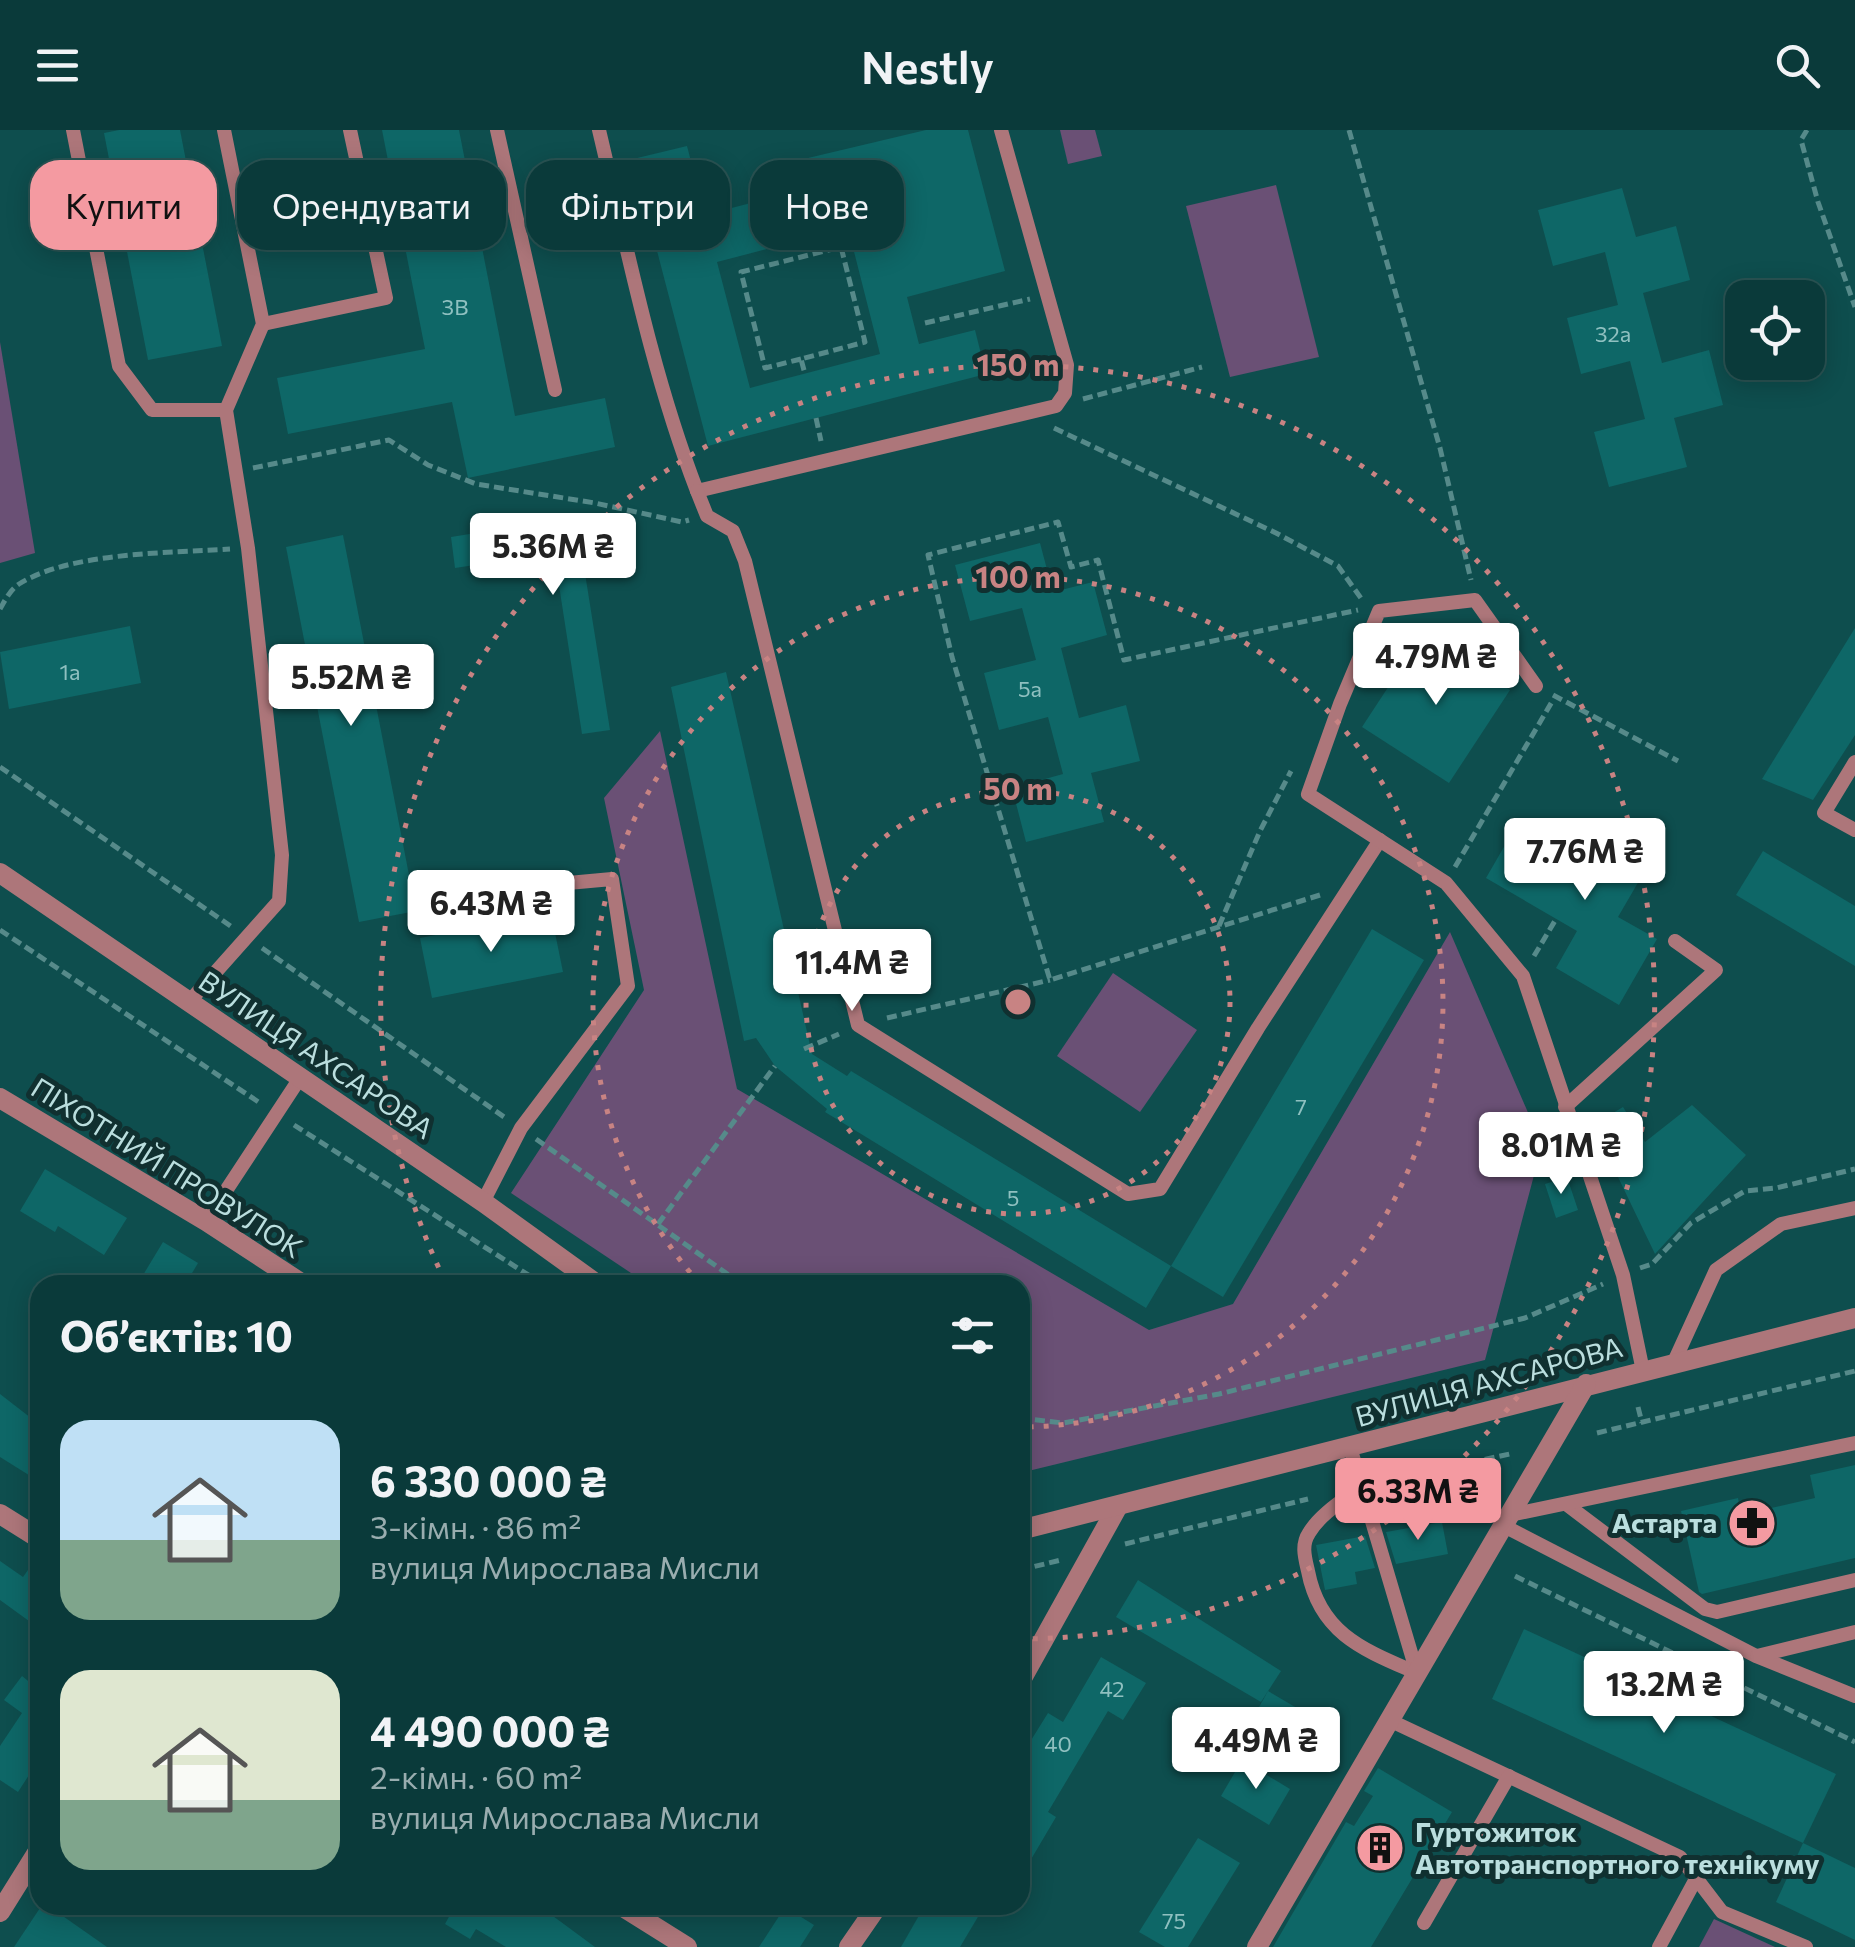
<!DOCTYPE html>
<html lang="uk">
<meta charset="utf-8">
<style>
body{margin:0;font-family:Commissioner,sans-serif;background:#184545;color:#f1f3f6;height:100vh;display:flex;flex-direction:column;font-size:38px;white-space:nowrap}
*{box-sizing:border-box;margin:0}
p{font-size:32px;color:#99adaf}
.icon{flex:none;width:55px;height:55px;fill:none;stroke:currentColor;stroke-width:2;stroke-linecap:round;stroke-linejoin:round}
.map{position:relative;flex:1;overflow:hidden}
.panel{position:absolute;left:30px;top:1145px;width:1000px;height:640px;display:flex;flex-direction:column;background:#0a3a3a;border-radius:30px;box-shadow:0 5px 25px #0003,0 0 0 2px #2a5454}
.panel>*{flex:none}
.top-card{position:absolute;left:30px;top:30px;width:1000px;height:90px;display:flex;gap:20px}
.tools{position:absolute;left:1725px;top:150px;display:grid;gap:20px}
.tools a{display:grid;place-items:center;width:100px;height:100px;border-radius:20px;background:#0a3a3a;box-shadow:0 5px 25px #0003,0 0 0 2px #2a5454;font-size:50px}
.price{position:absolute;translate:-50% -85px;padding:0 22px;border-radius:10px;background:#fff;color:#222;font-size:32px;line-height:65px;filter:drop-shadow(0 2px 5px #0008)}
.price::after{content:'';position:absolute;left:50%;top:60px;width:30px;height:22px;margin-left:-15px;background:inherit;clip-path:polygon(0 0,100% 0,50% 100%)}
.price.on{background:#f49aa1;color:#111}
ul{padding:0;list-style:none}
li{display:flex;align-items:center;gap:30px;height:250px;padding:0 30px}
li span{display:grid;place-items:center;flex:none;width:280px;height:200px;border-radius:30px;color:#555}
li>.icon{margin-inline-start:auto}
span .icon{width:120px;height:120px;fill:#fffc;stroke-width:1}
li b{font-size:42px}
h2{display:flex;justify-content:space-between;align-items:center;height:120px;padding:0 30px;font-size:42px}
.tag{padding:0 35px;border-radius:30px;background:#0a3a3a;box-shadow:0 5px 25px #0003,0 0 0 2px #2a5454;font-size:35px;line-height:90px}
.tag.on{background:#f49aa1;color:#111}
header{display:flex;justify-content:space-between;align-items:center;height:130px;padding:0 30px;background:#0a3a3a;font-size:45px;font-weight:600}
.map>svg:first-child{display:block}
</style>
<header><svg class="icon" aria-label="menu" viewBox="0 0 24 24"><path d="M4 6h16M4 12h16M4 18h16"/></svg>Nestly<svg class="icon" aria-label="search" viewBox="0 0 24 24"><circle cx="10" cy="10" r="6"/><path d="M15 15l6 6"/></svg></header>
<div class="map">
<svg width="1855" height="1817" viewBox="0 0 1855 1817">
<rect width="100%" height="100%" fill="#0e4e4e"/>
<g fill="#6a5075">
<path d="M1060 0H1095L1102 26 1068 34Z"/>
<path d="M1276 55 1319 227 1230 247 1186 76Z"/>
<path d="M0 212 35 423 0 433Z"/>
<path d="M660 601 737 959 1149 1200 1233 1174 1450 802 1542 1015 1485 1230 1020 1343V1155H649L511 1063 644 860 604 668Z"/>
<path d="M1113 843 1197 900 1140 982 1057 926Z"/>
<path d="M1714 1789 1775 1817H1699Z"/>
</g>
<g fill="#0e6767" fill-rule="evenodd">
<path d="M119 0H180L222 216 148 230 104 3Z"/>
<path d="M382 0H459L515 286 605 268 615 317 468 348 452 272 288 304 277 248 425 219Z"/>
<path d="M926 0H968L1005 141 907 167 919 214 975 200 986 244 708 316 633 29 687 16 705 85 815 56 808 28ZM848 98 880 224 750 258 717 132Z"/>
<path d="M1622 58 1636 107 1676 96 1690 150 1643 163 1662 233 1709 220 1723 275 1674 288 1687 337 1609 357 1594 302 1645 289 1630 231 1581 244 1567 188 1618 175 1605 122 1553 136 1538 80Z"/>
<path d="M576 387 610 600 582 604 554 423 455 438 451 407Z"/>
<path d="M343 405 416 781 359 792 286 417Z"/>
<path d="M1040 413 1053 462 1093 452 1107 505 1061 518 1079 588 1126 575 1140 631 1091 643 1104 692 1026 712 1012 658 1063 644 1048 587 999 600 984 543 1036 530 1022 478 970 491 955 435Z"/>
<path d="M130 496 141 553 9 579 0 522Z"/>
<path d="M1855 498V605L1813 670 1762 649Z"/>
<path d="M1423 504 1510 560 1449 653 1362 597Z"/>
<path d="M726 542 812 924 847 946 851 941 1171 1136 1146 1178 825 982 827 979 775 936 756 908 744 911 671 557Z"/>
<path d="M1610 692 1657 720 1618 787 1657 809 1619 875 1556 838 1577 801 1486 748 1516 696 1584 736Z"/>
<path d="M1763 721 1855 776V836L1736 765Z"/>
<path d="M551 783 563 842 432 868 420 808Z"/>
<path d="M1372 799 1424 830 1223 1167 1171 1136Z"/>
<path d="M1692 975 1746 1025 1655 1124 1593 995 1623 977 1645 1012Z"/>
<path d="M45 1039 127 1088 104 1125 58 1096 55 1102 20 1081Z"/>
<path d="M1567 1047 1578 1080 1556 1088 1545 1054Z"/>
<path d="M163 1112 198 1133 185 1155H137Z"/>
<path d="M0 1264 40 1295V1352L0 1327Z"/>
<path d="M1855 1335V1428L1702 1464 1699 1462 1681 1381 1738 1368 1741 1385 1815 1368 1810 1345Z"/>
<path d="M1442 1392 1448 1424 1396 1434 1386 1402Z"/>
<path d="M1365 1406 1375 1438 1355 1442 1357 1454 1325 1460 1316 1415Z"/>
<path d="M40 1423V1499L0 1470V1431L23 1447Z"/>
<path d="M1138 1450 1281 1541 1261 1572 1116 1487Z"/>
<path d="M1524 1499 1836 1644 1803 1713 1492 1569Z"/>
<path d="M1101 1527 1146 1553 1123 1590 1108 1581 1048 1682 1056 1687 1020 1748V1628L1048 1583 1063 1592Z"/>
<path d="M22 1546 38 1559 40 1556V1628L18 1662 0 1650V1616L22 1583 4 1570Z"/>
<path d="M1268 1561 1331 1598 1313 1627 1253 1588Z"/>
<path d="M1242 1630 1290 1659 1269 1695 1221 1666Z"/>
<path d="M1378 1638 1452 1682 1371 1817H1273L1346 1692 1354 1696 1373 1666 1364 1661Z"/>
<path d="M1198 1708 1240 1733 1188 1817H1165L1139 1802Z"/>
<path d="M1803 1713 1855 1738V1810L1776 1772Z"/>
<path d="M42 1775H47L107 1817H14Z"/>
<path d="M438 1775H538L595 1817H506L476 1799 470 1809 445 1794 451 1783Z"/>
<path d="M925 1775H985L960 1817H901Z"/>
<path d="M785 1777 814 1795 800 1817H759Z"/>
</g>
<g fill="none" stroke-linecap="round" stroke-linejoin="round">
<g stroke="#568a8a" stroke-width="5" stroke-dasharray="10 5" stroke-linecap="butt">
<path d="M1349 0 1440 318 1471 450"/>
<path d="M1807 0 1801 10 1818 72 1855 177"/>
<path d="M925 193 1030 169"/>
<path d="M801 229 765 238 741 142 841 117 865 212 801 229 805 244"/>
<path d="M1083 269 1202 237"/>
<path d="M816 288 821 311"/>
<path d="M1054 298 1276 403 1338 436 1363 471"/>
<path d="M253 338 389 310 428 335 476 354 595 373 682 392 689 390"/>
<path d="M0 479C5 470 11 459 19 454 70 422 170 423 230 419"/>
<path d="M1553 565 1678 631"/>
<path d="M0 637 232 797"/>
<path d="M1455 737 1553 570"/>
<path d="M1320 765 1050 850 952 527 928 425 1058 392 1071 437 1098 430 1124 530 1358 480"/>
<path d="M1219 796 1260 701 1291 641"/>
<path d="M0 800 260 973"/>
<path d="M262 818 507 989"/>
<path d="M1534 826 1556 789"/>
<path d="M887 888 1050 850"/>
<path d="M804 919 839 904"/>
<path d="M294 995 544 1155"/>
<path d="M536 1009 743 1155"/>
<path d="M658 1094 775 936"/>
<path d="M1640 1138 1652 1134 1691 1093 1745 1061 1776 1058 1855 1039"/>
<path d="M1638 1277 1642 1293"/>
<path d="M1020 1288 1063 1293 1219 1264 1525 1188 1603 1154"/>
<path d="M1597 1303 1855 1241"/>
<path d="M1382 1351 1510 1324"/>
<path d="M1125 1414 1308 1369"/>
<path d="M1020 1440 1061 1430"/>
<path d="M1515 1446 1855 1612"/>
</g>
<g stroke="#ad767a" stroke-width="14">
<path d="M73 0 119 236 152 280H226"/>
<path d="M497 0 555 260"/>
<path d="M599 0C628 122 652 244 697 361L1056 276 1065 263 1067 235 1001 0"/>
<path d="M263 194 386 168 350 0"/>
<path d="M697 361 707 386 733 401 745 431 858 895 1128 1064 1160 1059 1258 898 1380 710"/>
<path d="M1536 556 1475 470 1379 481 1340 574 1308 664 1446 753 1523 846 1623 1145 1643 1241"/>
<path d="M1855 632 1824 683 1855 700"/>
<path d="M189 872 279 771 282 725 248 418 226 280 263 194 224 0"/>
<path d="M1565 977 1716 840 1675 811"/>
<path d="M483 1072 521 998 628 856 612 749 502 759"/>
<path d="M206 1091 300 948"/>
<path d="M1674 1232 1716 1140 1781 1094 1855 1078"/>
<path d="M1350 1317 1417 1543"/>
<path d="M1362 1356C1345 1369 1320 1384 1309 1403 1301 1415 1305 1428 1308 1441 1320 1504 1364 1520 1417 1543"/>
<path d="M1566 1374 1705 1479 1717 1482 1855 1450"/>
<path d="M1510 1385 1855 1313"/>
<path d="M1504 1396 1756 1526 1855 1566"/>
<path d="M1757 1526 1855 1502"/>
<path d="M1389 1590 1680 1727 1722 1782 1806 1817"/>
<path d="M1424 1793 1509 1646"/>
<path d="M1659 1817 1697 1747"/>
</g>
<g stroke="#ad767a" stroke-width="20">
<path d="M0 968 206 1091 304 1155"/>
<path d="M0 1384 40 1409"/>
<path d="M1020 1552 1118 1376"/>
<path d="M620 1775 687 1817"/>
<path d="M0 1782 40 1718"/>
<path d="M849 1817 878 1775"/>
</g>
<g stroke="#ad767a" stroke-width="20">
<path d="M0 743 483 1072 598 1155"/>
<path d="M1020 1400 1855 1188"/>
<path d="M1257 1817 1586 1254"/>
</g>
</g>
<g fill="none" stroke="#c88383" stroke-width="5" stroke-dasharray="5 10">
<circle cx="1018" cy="872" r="212"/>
<path d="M700 1154A425 425 0 1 1 1022 1297"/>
<path d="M445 1151A637 637 0 1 1 1024 1509"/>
</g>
<defs>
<g id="pharmacy-disc" transform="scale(2.5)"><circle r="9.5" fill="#f49aa1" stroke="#103030"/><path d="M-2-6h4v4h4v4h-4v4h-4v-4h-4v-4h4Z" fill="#111"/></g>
<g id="building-disc" transform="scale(2.5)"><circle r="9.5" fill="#f49aa1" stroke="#103030"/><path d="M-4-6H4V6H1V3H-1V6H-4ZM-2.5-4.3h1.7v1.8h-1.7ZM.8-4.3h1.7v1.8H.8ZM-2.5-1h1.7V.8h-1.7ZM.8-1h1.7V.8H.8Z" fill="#111"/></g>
</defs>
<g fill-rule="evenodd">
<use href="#pharmacy-disc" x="1752" y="1393"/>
<use href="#building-disc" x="1380" y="1718"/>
</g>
<g text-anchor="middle" stroke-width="10" stroke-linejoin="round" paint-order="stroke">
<g font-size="22" fill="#8fc0c0">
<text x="455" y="185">3В</text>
<text x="1613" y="212">32а</text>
<text x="70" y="550">1а</text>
<text x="1030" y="567">5а</text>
<text x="1301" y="985">7</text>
<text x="1013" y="1076">5</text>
<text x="1112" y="1567">42</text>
<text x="1058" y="1622">40</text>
<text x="1174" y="1799">75</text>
</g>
<g font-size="28" fill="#badede" stroke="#103030">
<text transform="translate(316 925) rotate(34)" y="10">ВУЛИЦЯ АХСАРОВА</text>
<text transform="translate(167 1038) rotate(32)" y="10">ПІХОТНИЙ ПРОВУЛОК</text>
<text transform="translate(1489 1252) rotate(-15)" y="10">ВУЛИЦЯ АХСАРОВА</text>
</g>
<g font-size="28" font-weight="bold" fill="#badede" stroke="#103030" text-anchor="end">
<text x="1717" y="1403">Астарта</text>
<text x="1415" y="1712" text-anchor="start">Гуртожиток<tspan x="1415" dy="32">Автотранспортного технікуму</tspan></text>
</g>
</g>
<circle cx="1018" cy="872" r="15" fill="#c88383" stroke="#103030" stroke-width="5"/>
<g font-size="30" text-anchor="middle" font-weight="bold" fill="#c88383" stroke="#103030" stroke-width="10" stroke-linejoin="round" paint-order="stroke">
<text x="1018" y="246">150 m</text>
<text x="1018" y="458">100 m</text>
<text x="1018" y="670">50 m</text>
</g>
</svg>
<div class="tools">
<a><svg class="icon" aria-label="locate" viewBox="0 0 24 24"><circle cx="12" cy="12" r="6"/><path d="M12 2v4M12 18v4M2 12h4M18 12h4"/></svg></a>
</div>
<b class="price" style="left:553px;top:468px">5.36M ₴</b>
<b class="price" style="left:1436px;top:578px">4.79M ₴</b>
<b class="price" style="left:351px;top:599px">5.52M ₴</b>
<b class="price" style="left:1585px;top:773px">7.76M ₴</b>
<b class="price" style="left:491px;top:825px">6.43M ₴</b>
<b class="price" style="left:852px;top:884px">11.4M ₴</b>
<b class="price" style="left:1561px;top:1067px">8.01M ₴</b>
<b class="price on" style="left:1418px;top:1413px">6.33M ₴</b>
<b class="price" style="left:1664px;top:1606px">13.2M ₴</b>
<b class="price" style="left:1256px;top:1662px">4.49M ₴</b>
<div class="top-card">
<a class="tag on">Купити</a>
<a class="tag">Орендувати</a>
<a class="tag">Фільтри</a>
<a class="tag">Нове</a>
</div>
<section class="panel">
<h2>Об’єктів: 10<svg class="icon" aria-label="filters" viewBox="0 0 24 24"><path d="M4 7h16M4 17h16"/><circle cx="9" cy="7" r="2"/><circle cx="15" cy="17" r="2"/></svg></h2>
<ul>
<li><span style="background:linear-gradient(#bfe0f5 60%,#7fa58c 0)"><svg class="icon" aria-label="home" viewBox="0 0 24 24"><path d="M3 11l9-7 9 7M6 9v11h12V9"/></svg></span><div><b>6 330 000 ₴</b><p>3-кімн. · 86 m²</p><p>вулиця Мирослава Мисли</p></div></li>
<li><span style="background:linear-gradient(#dfe7d0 65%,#7fa58c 0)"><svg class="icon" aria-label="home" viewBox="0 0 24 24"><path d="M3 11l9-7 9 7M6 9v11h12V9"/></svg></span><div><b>4 490 000 ₴</b><p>2-кімн. · 60 m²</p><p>вулиця Мирослава Мисли</p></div></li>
</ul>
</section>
</div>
